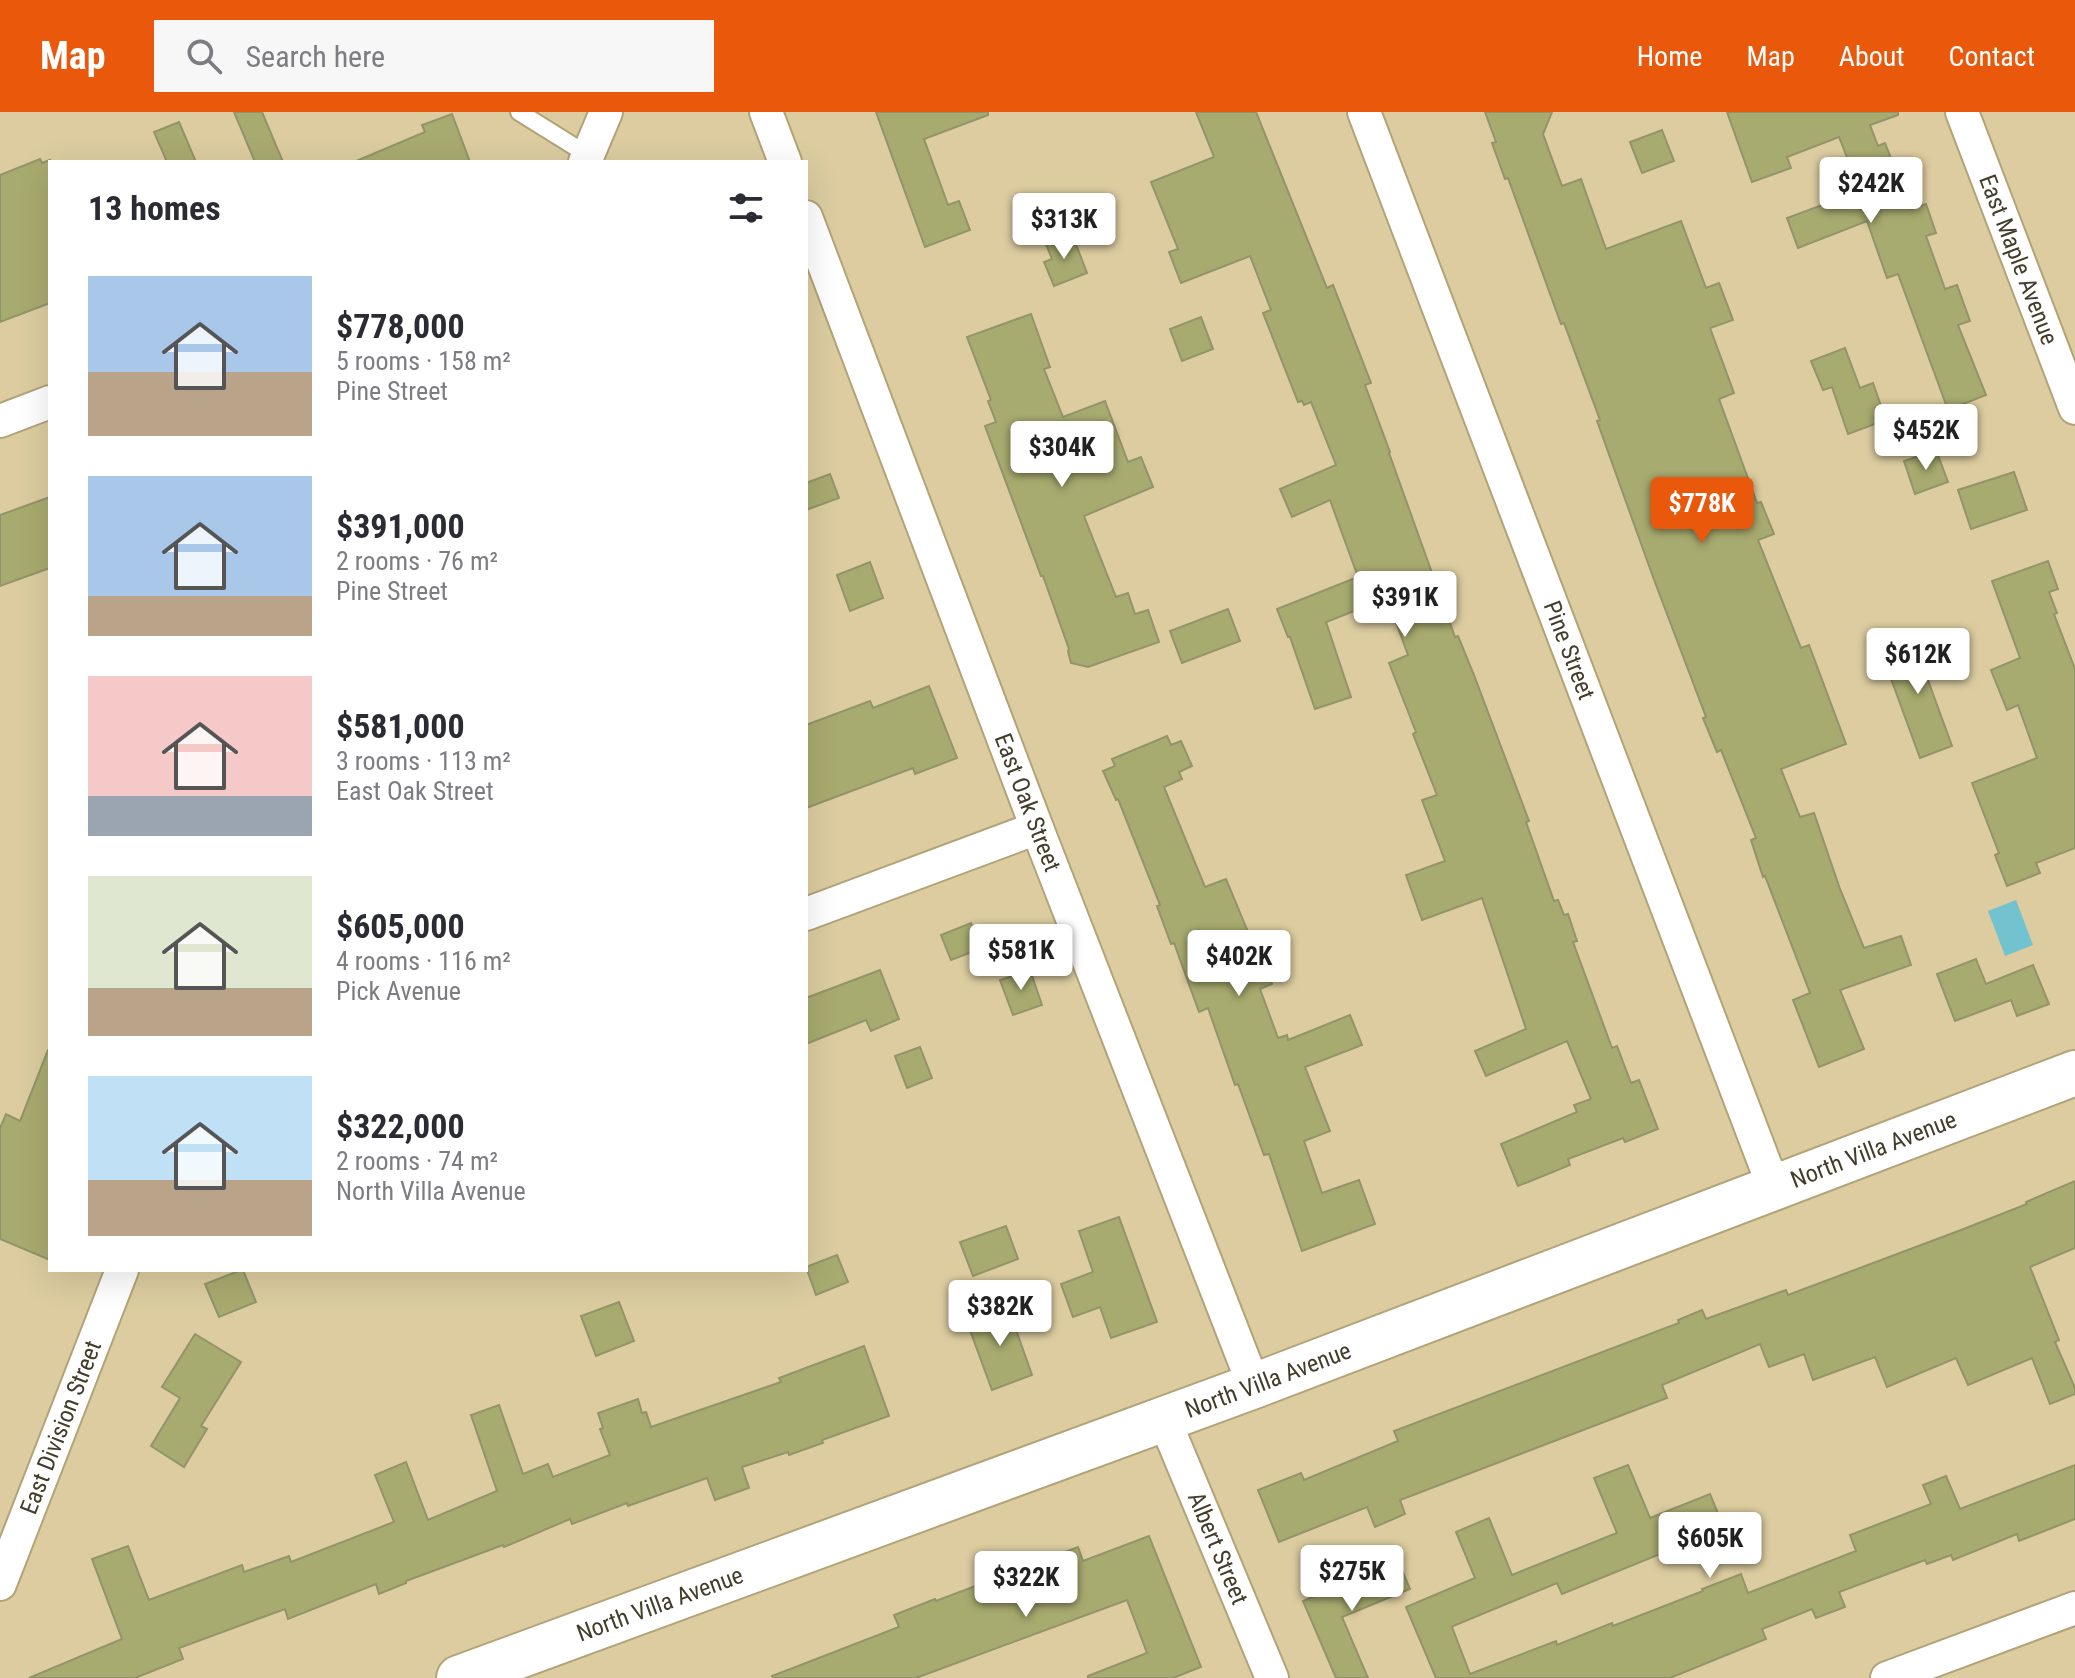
<!DOCTYPE html>
<meta charset="utf-8">
<style>
body{margin:0;font-family:"Roboto Condensed",sans-serif;background:#f7f7f7;color:#2b2b33;height:100vh;display:flex;flex-direction:column;font-size:30px;white-space:nowrap}
*{box-sizing:border-box;margin:0}
p{font-size:26px;color:#7c7c81}
.icon{flex:none;width:44px;height:44px;fill:none;stroke:currentColor;stroke-width:2;stroke-linecap:round;stroke-linejoin:round}
.map{position:relative;flex:1;overflow:hidden}
.details{position:absolute;left:48px;top:48px;width:760px;height:1112px;display:flex;flex-direction:column;background:#fff;border-radius:0px;box-shadow:0 8px 32px #0002}
.details>*{flex:none}
.price{position:absolute;translate:-50% -68px;padding:0 18px;border-radius:8px;background:#fff;color:#222;font-size:26px;line-height:52px;filter:drop-shadow(0 2px 4px #0008)}
.price::after{content:'';position:absolute;left:50%;top:48px;width:24px;height:18px;margin-left:-12px;background:inherit;clip-path:polygon(0 0,100% 0,50% 100%)}
.price.selected{background:#ea580c;color:#fff}
ul{padding:0;list-style:none}
li{display:flex;align-items:center;gap:24px;height:200px;padding:0 40px}
li span{display:grid;place-items:center;flex:none;width:224px;height:160px;border-radius:0px;color:#555}
li>.icon{margin-inline-start:auto}
span .icon{width:96px;height:96px;fill:#fffc;stroke-width:1}
li b{font-size:34px}
h2{display:flex;justify-content:space-between;align-items:center;height:96px;padding:0 40px;font-size:34px}
header{display:flex;align-items:center;gap:48px;box-sizing:border-box;height:112px;padding:0 40px;background:#ea580c;color:#fff}
header strong{font-size:38px}
nav{display:flex;gap:44px;margin-inline-start:auto;font-size:28px}
.search{width:560px;height:72px;background:#f7f7f7;display:flex;align-items:center;gap:20px;box-sizing:border-box;padding:0 28px;border-radius:0px;color:#7c7c81;font-size:30px}
.map>svg:first-child{display:block}
</style>
<header>
<strong>Map</strong>
<div class="search"><svg class="icon" aria-label="search" viewBox="0 0 24 24"><circle cx="10" cy="10" r="6"/><path d="M15 15l6 6"/></svg>Search here</div>
<nav><a>Home</a><a>Map</a><a>About</a><a>Contact</a></nav>
</header>
<div class="map">
<svg width="2075" height="1566" viewBox="0 0 2075 1566">
<rect width="100%" height="100%" fill="#dccca0"/>
<path fill="#72c2d0" d="M2016 788 2033 833 2005 844 1988 799Z"/>
<g fill="#a8ab6f" stroke="#929469" stroke-width="2">
<path d="M234 0H262L283 50H255Z"/>
<path d="M876 0H988V3L924 27 948 93 959 89 970 118 925 135Z"/>
<path d="M1196 0H1256L1327 176 1333 173 1371 271 1365 273 1390 340 1389 341 1455 525 1458 524 1474 563 1529 709 1526 710 1554 789 1558 788 1564 803 1568 802 1577 829 1573 830 1612 936 1617 934 1631 971 1639 968 1658 1017 1625 1030 1623 1026 1568 1047 1570 1053 1518 1074 1501 1032 1577 1000 1574 993 1591 987 1567 929 1486 964 1475 939 1526 917 1482 786 1422 808 1406 763 1445 749 1422 688 1437 683 1413 622 1416 620 1389 551 1408 543 1387 486 1326 510 1351 585 1315 597 1290 525H1288L1277 497 1358 465 1330 388 1292 405 1280 377 1336 353 1311 290 1304 293 1302 289 1298 290 1263 201 1271 198 1250 144 1181 171 1169 140 1178 137 1151 70 1214 45Z"/>
<path d="M1485 0H1552L1543 22 1562 74 1581 67 1606 137 1681 109 1706 176 1719 171 1733 208 1710 216 1734 281 1719 287 1757 391 1761 390 1774 422 1758 428 1801 536 1809 533 1846 632 1781 657 1800 705 1814 701 1840 777 1864 836 1901 824 1911 853 1840 878 1864 937 1819 955 1793 888 1810 881 1765 764 1763 765 1751 728 1756 726 1721 638 1717 640 1703 606 1706 605 1653 465 1597 309 1600 308 1564 211 1561 212 1508 66 1505 67 1492 31 1496 30Z"/>
<path d="M1727 0H1898V3L1870 13 1878 34 1885 31 1911 97 1926 92 1936 121 1926 124 1945 177 1957 173 1970 209 1958 213 1986 283 1948 298 1898 162 1887 166 1867 109 1798 136 1787 106 1860 79 1839 25 1787 45 1791 56 1752 70Z"/>
<path d="M452 2 470 50H354L425 20 422 13Z"/>
<path d="M179 10 196 50H167L154 20Z"/>
<path d="M1662 18 1674 49 1642 61 1630 30Z"/>
<path d="M40 47 42 51 50 48V191L0 210V63Z"/>
<path d="M1072 122 1087 161 1054 174 1044 150 1052 147 1046 132Z"/>
<path d="M1031 202 1050 255 1044 257 1063 305 1105 289 1128 350 1141 345 1153 375 1084 404 1116 485 1128 481 1135 502 1148 498 1159 530 1088 555 1071 551 1068 539 1069 537 1043 464H1041L985 314 996 310 988 289 991 288 967 225Z"/>
<path d="M1201 205 1213 237 1182 249 1170 217Z"/>
<path d="M1845 236 1860 276 1873 271 1886 308 1848 322 1832 275 1823 278 1811 249Z"/>
<path d="M1936 338 1948 370 1915 382 1904 349Z"/>
<path d="M2014 360 2027 398 1971 417 1958 378Z"/>
<path d="M830 362 839 386 806 398V371Z"/>
<path d="M50 385V456L0 474V403Z"/>
<path d="M2048 449 2058 477 2049 480 2057 501 2054 502 2075 557V736L2036 751 2040 761 2007 774 1995 743 1999 741 1972 671 2037 646 2018 593 2007 598 1991 558 2020 546 1992 469Z"/>
<path d="M870 450 883 486 850 499 837 463Z"/>
<path d="M1228 497 1240 529 1182 551 1170 519Z"/>
<path d="M1925 527 1935 556 1925 560 1952 634 1920 646 1882 542Z"/>
<path d="M929 574 957 646 915 662 913 656 806 696V613L870 589 873 596Z"/>
<path d="M1167 624 1171 633 1181 629 1192 654 1179 660 1182 667 1164 675 1205 775 1226 767 1253 832 1257 830 1272 872 1260 877 1278 926 1287 923 1288 928 1350 903 1362 933 1305 955 1330 1019 1304 1029 1322 1081 1359 1068 1375 1112 1302 1139 1269 1042 1264 1043 1238 972 1235 973 1208 896 1199 900 1174 831 1171 832 1157 794 1160 793 1118 687 1116 688 1103 659 1115 654 1112 647Z"/>
<path d="M971 811 980 837 951 848 941 823Z"/>
<path d="M1976 847 1986 872 2033 853 2049 892 2017 904 2011 888 1955 909 1937 862Z"/>
<path d="M880 858 899 907 871 919 866 908 806 932V886Z"/>
<path d="M1030 858 1042 893 1013 903 1000 868Z"/>
<path d="M920 935 932 966 907 976 895 944Z"/>
<path d="M48 938H50V1148L0 1127V1016L6 1002 20 1009Z"/>
<path d="M2075 1069V1136L2030 1155 2059 1228 2055 1230 2075 1276V1282L2050 1292 2032 1246 1968 1273 1956 1246 1887 1275 1875 1245 1813 1268 1804 1242 1769 1255 1760 1232 1662 1273 1667 1286 1400 1388 1405 1402 1375 1415 1367 1395 1279 1430 1258 1378 1301 1361 1304 1368 1398 1329 1394 1319 1679 1211 1678 1208 1702 1198 1706 1207 1786 1178 1788 1183 1961 1118 2027 1092 2026 1090Z"/>
<path d="M1119 1105 1157 1210 1111 1226 1100 1195 1073 1205 1061 1172 1093 1160 1079 1119Z"/>
<path d="M1006 1114 1018 1147 973 1164 960 1130Z"/>
<path d="M837 1143 848 1170 816 1183 806 1155Z"/>
<path d="M241 1158H243L256 1190 219 1205 205 1172Z"/>
<path d="M619 1190 634 1229 596 1244 581 1204Z"/>
<path d="M1008 1195 1032 1263 992 1278 967 1210Z"/>
<path d="M195 1222 241 1250 201 1314 207 1317 184 1355 151 1334 180 1286 162 1275Z"/>
<path d="M864 1234 889 1304 822 1328 823 1331 789 1343 788 1340 742 1355 749 1376 715 1388 707 1366 628 1394 627 1391 572 1412 570 1407 504 1435 503 1433 406 1469V1471L379 1482 376 1472 288 1507 285 1497 179 1536 183 1547 135 1566H29L122 1527 92 1447 128 1434 149 1488 242 1453 244 1460 289 1444 291 1450 394 1410 375 1363 406 1350 428 1408 497 1379 471 1303 499 1293 523 1362 548 1352 553 1365 610 1343 600 1317 603 1316 598 1301 638 1287 642 1301 646 1300 651 1315 781 1270 779 1266Z"/>
<path d="M1628 1353 1650 1406 1710 1382 1724 1416 1562 1482 1557 1471 1453 1514 1452 1515 1470 1562 1556 1529 1557 1533 1612 1511 1613 1514 1703 1479 1702 1477 1741 1462 1748 1481 1856 1439 1850 1423 1931 1392 1923 1373 1946 1364 1960 1397 2075 1353V1407L2019 1429 2017 1422 1953 1448 1951 1443 1927 1452 1925 1448 1839 1480 1845 1495 1816 1506 1812 1497 1762 1517 1766 1527 1670 1566H1436L1406 1495 1475 1466 1456 1420 1489 1406 1512 1463 1617 1421 1594 1366Z"/>
<path d="M1149 1424 1201 1555 1173 1566H1088V1564L1147 1541 1127 1488 916 1566H773L772 1564 899 1515 894 1503 935 1487 936 1489 1078 1435 1083 1449Z"/>
<path d="M1396 1444 1410 1477 1342 1505 1368 1566H1336L1303 1489 1365 1462 1363 1457Z"/>
</g>
<g fill="none" stroke-linecap="round" stroke-linejoin="round">
<g stroke="#b2a378" stroke-width="20">
<path id="lane" d="M519 0 588 43"/>
</g>
<g stroke="#b2a378" stroke-width="36">
<g id="street">
<path d="M766 0 785 50"/>
<path id="s1" d="M1364 0 1774 1076"/>
<path id="s2" d="M1962 0 2075 296"/>
<path d="M585 50 606 0"/>
<path id="s3" d="M806 105 1037 716 1254 1274"/>
<path d="M0 309 50 290"/>
<path d="M806 802 1037 716"/>
<path id="s4" d="M1164 1307 1272 1566"/>
<path id="s5" d="M0 1472 122 1158"/>
<path d="M1887 1566 2075 1496"/>
</g>
</g>
<g stroke="#b2a378" stroke-width="48">
<g id="secondary">
<path id="s6" d="M459 1566 1254 1274 2075 961"/>
</g>
</g>
<use href="#lane" stroke="#fff" stroke-width="16"/>
<use href="#street" stroke="#fff" stroke-width="32"/>
<use href="#secondary" stroke="#fff" stroke-width="44"/>
</g>
<g text-anchor="middle" stroke-width="6" stroke-linejoin="round" paint-order="stroke">
<g font-size="24" fill="#423c2a" stroke="#dccca0">
<text dy="8" stroke="none"><textPath href="#s2" startOffset="158">East Maple Avenue</textPath></text>
<text dy="8" stroke="none"><textPath href="#s1" startOffset="576">Pine Street</textPath></text>
<text dy="8" stroke="none"><textPath href="#s3" startOffset="626">East Oak Street</textPath></text>
<text dy="8" stroke="none"><textPath href="#s6" startOffset="1510">North Villa Avenue</textPath></text>
<text dy="8" stroke="none"><textPath href="#s6" startOffset="862">North Villa Avenue</textPath></text>
<text dy="8" stroke="none"><textPath href="#s5" startOffset="168">East Division Street</textPath></text>
<text dy="8" stroke="none"><textPath href="#s4" startOffset="140">Albert Street</textPath></text>
<text dy="8" stroke="none"><textPath href="#s6" startOffset="214">North Villa Avenue</textPath></text>
</g>
</g>
</svg>
<b class="price" style="left:1871px;top:113px">$242K</b>
<b class="price" style="left:1064px;top:149px">$313K</b>
<b class="price" style="left:1926px;top:360px">$452K</b>
<b class="price" style="left:1062px;top:377px">$304K</b>
<b class="price selected" style="left:1702px;top:433px">$778K</b>
<b class="price" style="left:1405px;top:527px">$391K</b>
<b class="price" style="left:1918px;top:584px">$612K</b>
<b class="price" style="left:1021px;top:880px">$581K</b>
<b class="price" style="left:1239px;top:886px">$402K</b>
<b class="price" style="left:1000px;top:1236px">$382K</b>
<b class="price" style="left:1710px;top:1468px">$605K</b>
<b class="price" style="left:1352px;top:1501px">$275K</b>
<b class="price" style="left:1026px;top:1507px">$322K</b>
<section class="details">
<h2>13 homes<svg class="icon" aria-label="filters" viewBox="0 0 24 24"><path d="M4 7h16M4 17h16"/><circle cx="9" cy="7" r="2"/><circle cx="15" cy="17" r="2"/></svg></h2>
<ul>
<li><span style="background:linear-gradient(#a9c7e8 60%,#b9a48a 0)"><svg class="icon" aria-label="home" viewBox="0 0 24 24"><path d="M3 11l9-7 9 7M6 9v11h12V9"/></svg></span><div><b>$778,000</b><p>5 rooms · 158 m²</p><p>Pine Street</p></div></li>
<li><span style="background:linear-gradient(#a9c7e8 75%,#b9a48a 0)"><svg class="icon" aria-label="home" viewBox="0 0 24 24"><path d="M3 11l9-7 9 7M6 9v11h12V9"/></svg></span><div><b>$391,000</b><p>2 rooms · 76 m²</p><p>Pine Street</p></div></li>
<li><span style="background:linear-gradient(#f6c9c9 75%,#9aa5b1 0)"><svg class="icon" aria-label="home" viewBox="0 0 24 24"><path d="M3 11l9-7 9 7M6 9v11h12V9"/></svg></span><div><b>$581,000</b><p>3 rooms · 113 m²</p><p>East Oak Street</p></div></li>
<li><span style="background:linear-gradient(#dfe7d0 70%,#b9a48a 0)"><svg class="icon" aria-label="home" viewBox="0 0 24 24"><path d="M3 11l9-7 9 7M6 9v11h12V9"/></svg></span><div><b>$605,000</b><p>4 rooms · 116 m²</p><p>Pick Avenue</p></div></li>
<li><span style="background:linear-gradient(#bfe0f5 65%,#b9a48a 0)"><svg class="icon" aria-label="home" viewBox="0 0 24 24"><path d="M3 11l9-7 9 7M6 9v11h12V9"/></svg></span><div><b>$322,000</b><p>2 rooms · 74 m²</p><p>North Villa Avenue</p></div></li>
</ul>
</section>
</div>
